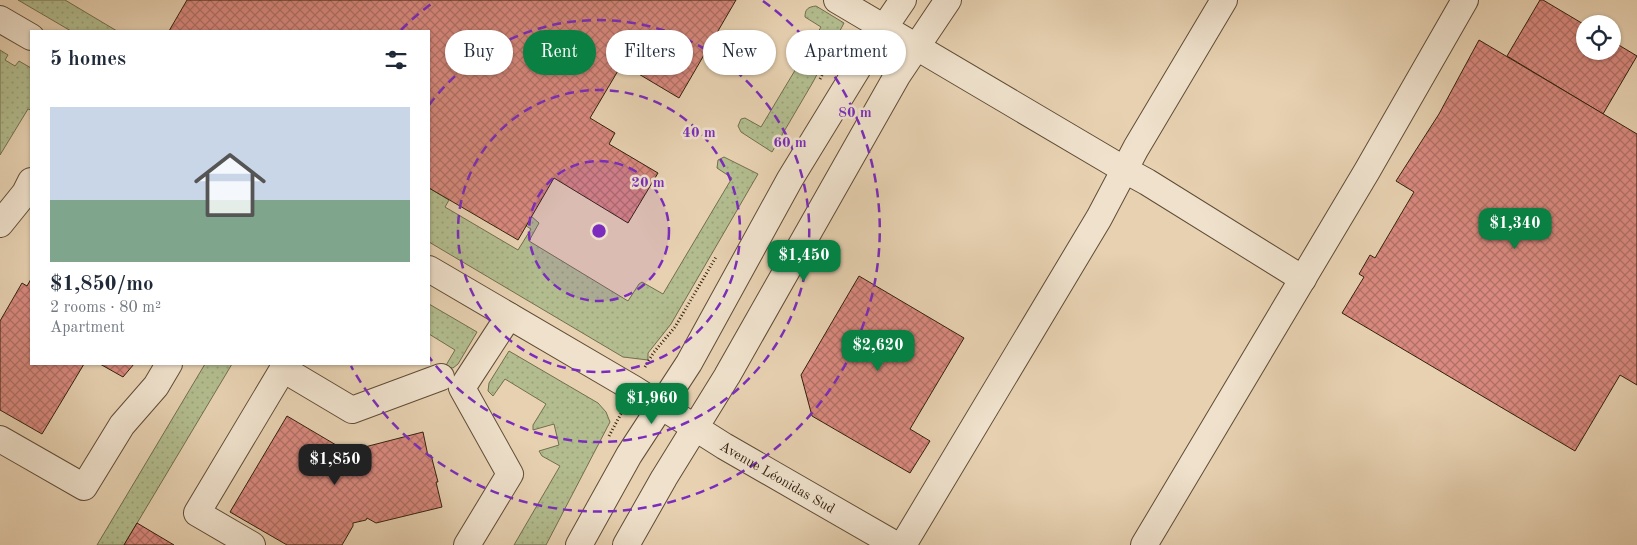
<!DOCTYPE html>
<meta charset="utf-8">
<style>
body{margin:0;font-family:"Old Standard TT",serif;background:#f6f6f7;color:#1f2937;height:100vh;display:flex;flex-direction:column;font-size:19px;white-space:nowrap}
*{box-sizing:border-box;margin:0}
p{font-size:16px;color:#747a83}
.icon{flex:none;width:28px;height:28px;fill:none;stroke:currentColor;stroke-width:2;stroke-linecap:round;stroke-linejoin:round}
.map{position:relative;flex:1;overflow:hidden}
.details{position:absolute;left:30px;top:30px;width:400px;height:335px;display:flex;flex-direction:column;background:#fff;border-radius:0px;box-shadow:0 1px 4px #0004}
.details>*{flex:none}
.banner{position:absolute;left:445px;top:30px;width:475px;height:45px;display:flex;gap:10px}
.tools{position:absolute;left:1576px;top:15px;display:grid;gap:10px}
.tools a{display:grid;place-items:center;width:45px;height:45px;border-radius:50%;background:#fff;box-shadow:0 1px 4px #0004;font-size:25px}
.price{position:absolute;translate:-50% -42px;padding:0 11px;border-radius:10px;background:#0b8043;color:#fff;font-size:16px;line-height:32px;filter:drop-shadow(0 1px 2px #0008)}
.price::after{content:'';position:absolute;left:50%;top:30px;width:15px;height:11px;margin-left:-8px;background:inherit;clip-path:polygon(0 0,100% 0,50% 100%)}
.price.current{background:#222;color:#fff}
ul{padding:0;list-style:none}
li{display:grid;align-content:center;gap:10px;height:265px;padding:0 20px}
li span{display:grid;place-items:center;height:155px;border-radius:0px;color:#555}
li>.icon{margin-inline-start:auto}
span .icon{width:90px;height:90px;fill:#fffc;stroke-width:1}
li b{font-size:21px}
h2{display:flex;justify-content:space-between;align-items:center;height:60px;padding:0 20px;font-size:21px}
.pill{padding:0 18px;border-radius:22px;background:#fff;box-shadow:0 1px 4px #0004;font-size:18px;line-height:45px}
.pill.current{background:#0b8043;color:#fff}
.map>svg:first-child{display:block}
</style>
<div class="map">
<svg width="1637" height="545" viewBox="0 0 1637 545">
<defs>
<pattern id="grass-dots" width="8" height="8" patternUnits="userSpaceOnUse" patternTransform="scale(1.25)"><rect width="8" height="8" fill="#b2bc8e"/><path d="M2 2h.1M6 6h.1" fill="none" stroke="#9aa179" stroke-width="1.8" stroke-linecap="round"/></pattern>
<pattern id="building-cross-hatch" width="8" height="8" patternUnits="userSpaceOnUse" patternTransform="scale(1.25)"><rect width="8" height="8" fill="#d9897f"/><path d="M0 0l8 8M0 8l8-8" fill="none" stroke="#b17066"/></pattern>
</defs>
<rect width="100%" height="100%" fill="#e7d1b1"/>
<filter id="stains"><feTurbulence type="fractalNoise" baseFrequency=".004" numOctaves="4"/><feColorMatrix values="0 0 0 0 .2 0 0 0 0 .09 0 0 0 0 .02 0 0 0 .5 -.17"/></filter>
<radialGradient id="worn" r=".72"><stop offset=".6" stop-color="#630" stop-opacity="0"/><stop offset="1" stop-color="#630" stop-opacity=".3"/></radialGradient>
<g fill="url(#grass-dots)" stroke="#726e4e">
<path d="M18 0H65L117 31H71Z"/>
<path d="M816 6 844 23 813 82 772 152 741 132 738 126 741 119 745 118 761 127 821 27 805 17C805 9 808 7 816 6Z"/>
<path d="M0 50 8 55 5 60 15 66 19 61 31 68V110L28 109 0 155Z"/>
<path d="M724 157 758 174 671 324 648 353V360L623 357 429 242V188L449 200 445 207 518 250 531 229 526 226 531 216 539 223 529 241 628 301 639 284 642 282 663 294 732 178 717 168 718 160Z"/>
<path d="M429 304 477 332 458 364 453 368 445 367 455 350 429 334Z"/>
<path d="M509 351 598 403 606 412 610 422 546 545H514L560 466 542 456 539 451 559 445 554 424 533 430V425L546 404 505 379 493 396 488 391 489 383Z"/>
<path d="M205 364H232L124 545H97Z"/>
</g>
<g fill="url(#building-cross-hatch)" stroke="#33200d">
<path d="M187 0H736L679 98 622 64 590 118 615 133 609 144 658 173 628 223 554 178 518 240 429 188V31H169Z"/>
<path d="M1540 0H1543L1585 25V51H1612V41L1637 56 1603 114 1507 56Z"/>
<path d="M1479 40 1637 134V385L1620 375 1575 451 1342 313 1364 277 1359 274 1370 255 1375 258 1414 192 1396 181 1439 114Z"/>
<path d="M859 276 964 338 910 429 930 441 910 473 812 416 801 375Z"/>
<path d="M31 279V364H84L42 434 0 410V321L22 283 27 286Z"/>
<path d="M100 364H134L123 377Z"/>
<path d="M287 416 353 455 357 449 423 432 428 456 431 455 438 482H436L442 507 376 523 367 518 366 520 353 523V526L342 545H287L230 512Z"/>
<path d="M137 523 174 545H124Z"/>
</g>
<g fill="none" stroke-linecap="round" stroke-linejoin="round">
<g stroke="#604c36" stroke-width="28">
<g id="minor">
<path d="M837 0 1125 170 1147 182 1303 279"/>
<path d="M0 19 31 37"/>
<path d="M0 224 25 193 31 181"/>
<path id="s1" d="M429 269 634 389 724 446 896 545"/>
<path d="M283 369 352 410 441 377"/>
<path d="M0 439 84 487 122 425 156 386 169 364"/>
<path d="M252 545 197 513 286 364"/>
<path d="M467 545 510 474 462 388 509 316"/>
<path d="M579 545 629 455 689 363 790 179 869 50 903 0"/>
<path d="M626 545 664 478 727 376 897 76 948 0"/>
<path d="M903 545 1099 218 1136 148 1224 0"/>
<path d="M1144 545 1367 171 1465 0"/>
</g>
</g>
<g stroke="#33200d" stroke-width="3" stroke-dasharray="1 2.5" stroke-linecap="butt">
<path d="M820 79 845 32"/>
<path d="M645 367 654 352 675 327 716 257"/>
<path d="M609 436 623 410"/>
</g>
<use href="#minor" stroke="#efe1cc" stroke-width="26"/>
</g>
<circle cx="599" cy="231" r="70" fill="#7b2cbf" fill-opacity=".12"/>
<g fill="none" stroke="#7b2cbf" stroke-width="2.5" stroke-dasharray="9 6">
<circle cx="599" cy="231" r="70"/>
<circle cx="599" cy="231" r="141"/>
<path d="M429 105A211 211 0 1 1 429 357"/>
<path d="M401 30A282 282 0 0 1 435 1M763 1A282 282 0 1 1 351 366"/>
</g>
<g text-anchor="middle" stroke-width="5" stroke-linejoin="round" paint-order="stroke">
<g font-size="14" fill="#33200d" stroke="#efe1cc">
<text dy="5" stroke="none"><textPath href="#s1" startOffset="406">Avenue Léonidas Sud</textPath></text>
</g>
</g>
<circle cx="599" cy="231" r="8" fill="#7b2cbf" stroke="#efe1cc" stroke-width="2.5"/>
<g font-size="15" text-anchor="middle" font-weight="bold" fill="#7b2cbf" stroke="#efe1cc" stroke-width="5" stroke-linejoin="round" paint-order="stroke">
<text x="855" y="117">80 m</text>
<text x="699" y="137">40 m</text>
<text x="790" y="147">60 m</text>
<text x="648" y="187">20 m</text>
</g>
<rect width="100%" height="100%" filter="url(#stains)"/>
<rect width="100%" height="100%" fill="url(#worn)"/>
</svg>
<div class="tools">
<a><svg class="icon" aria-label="locate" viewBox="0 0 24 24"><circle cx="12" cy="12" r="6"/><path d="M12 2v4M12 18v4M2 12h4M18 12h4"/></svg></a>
</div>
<b class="price" style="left:1515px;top:250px">$1,340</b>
<b class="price" style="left:804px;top:282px">$1,450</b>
<b class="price" style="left:878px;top:372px">$2,620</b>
<b class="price" style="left:652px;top:425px">$1,960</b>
<b class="price current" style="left:335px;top:486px">$1,850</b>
<div class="banner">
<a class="pill">Buy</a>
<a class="pill current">Rent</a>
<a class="pill">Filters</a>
<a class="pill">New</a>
<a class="pill">Apartment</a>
</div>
<section class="details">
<h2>5 homes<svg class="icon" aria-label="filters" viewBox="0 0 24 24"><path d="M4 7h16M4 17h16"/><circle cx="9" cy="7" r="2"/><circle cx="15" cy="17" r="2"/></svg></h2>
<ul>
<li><span style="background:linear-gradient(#c9d6e8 60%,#7fa58c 0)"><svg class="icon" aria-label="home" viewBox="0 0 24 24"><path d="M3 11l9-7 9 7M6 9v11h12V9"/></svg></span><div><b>$1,850/mo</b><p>2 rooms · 80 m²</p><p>Apartment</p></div></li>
</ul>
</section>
</div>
